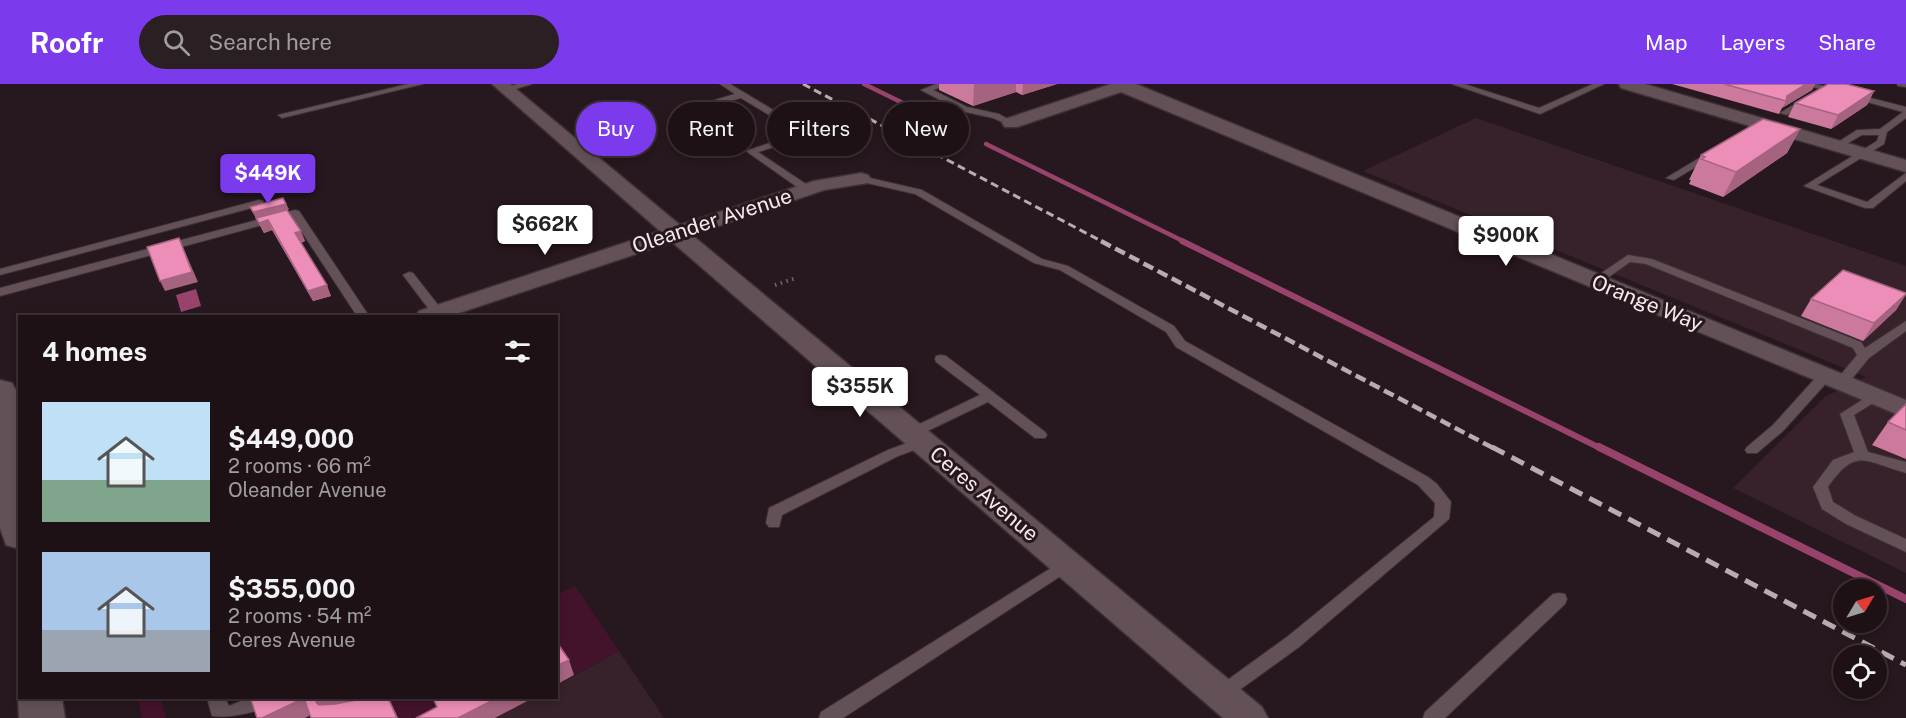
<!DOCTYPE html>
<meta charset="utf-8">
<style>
body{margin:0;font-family:"Public Sans",sans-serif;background:#2a1f23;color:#f1f3f6;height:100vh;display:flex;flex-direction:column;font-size:22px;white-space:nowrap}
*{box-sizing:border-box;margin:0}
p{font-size:20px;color:#a09da1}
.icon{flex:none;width:33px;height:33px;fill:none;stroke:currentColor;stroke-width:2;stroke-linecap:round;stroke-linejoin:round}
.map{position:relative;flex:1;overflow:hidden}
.drawer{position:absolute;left:18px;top:231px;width:540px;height:384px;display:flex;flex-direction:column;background:#1d1116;border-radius:0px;box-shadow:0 3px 9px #0003,0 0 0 2px #3b3135}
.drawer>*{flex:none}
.top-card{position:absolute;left:576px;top:18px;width:570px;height:54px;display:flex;gap:12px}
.needle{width:39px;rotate:52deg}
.buttons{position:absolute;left:1833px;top:495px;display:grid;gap:12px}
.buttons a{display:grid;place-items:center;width:54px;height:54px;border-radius:50%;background:#1d1116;box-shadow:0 3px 9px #0003,0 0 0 2px #3b3135;font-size:30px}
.price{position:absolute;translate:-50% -51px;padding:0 14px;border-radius:6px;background:#fff;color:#222;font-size:20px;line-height:39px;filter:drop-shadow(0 2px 3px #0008)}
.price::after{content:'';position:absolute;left:50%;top:36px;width:18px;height:14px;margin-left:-9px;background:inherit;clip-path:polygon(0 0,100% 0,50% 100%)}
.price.selected{background:#7c3aed;color:#fff}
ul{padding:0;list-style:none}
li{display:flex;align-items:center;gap:18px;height:150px;padding:0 24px}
li span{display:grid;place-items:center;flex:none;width:168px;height:120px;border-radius:0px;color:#555}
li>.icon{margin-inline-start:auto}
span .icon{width:72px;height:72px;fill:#fffc;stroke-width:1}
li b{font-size:26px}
h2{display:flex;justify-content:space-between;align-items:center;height:72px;padding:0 24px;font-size:26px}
.pill{padding:0 21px;border-radius:27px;background:#1d1116;box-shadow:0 3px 9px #0003,0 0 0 2px #3b3135;font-size:21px;line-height:54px}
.pill.selected{background:#7c3aed;color:#fff}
header{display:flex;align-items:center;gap:36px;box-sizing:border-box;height:84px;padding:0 30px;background:#7c3aed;color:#fff}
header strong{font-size:28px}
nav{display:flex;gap:33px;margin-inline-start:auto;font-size:21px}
.search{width:420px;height:54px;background:#2a1f23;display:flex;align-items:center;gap:15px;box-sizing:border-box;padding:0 21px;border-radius:33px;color:#a09da1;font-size:22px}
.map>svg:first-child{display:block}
</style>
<header>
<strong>Roofr</strong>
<div class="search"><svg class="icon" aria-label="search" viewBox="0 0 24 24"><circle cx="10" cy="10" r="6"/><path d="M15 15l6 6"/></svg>Search here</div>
<nav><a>Map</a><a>Layers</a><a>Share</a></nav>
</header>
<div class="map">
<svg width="1906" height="634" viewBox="0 0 1906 634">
<rect width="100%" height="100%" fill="#27171e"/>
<g fill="#37222b">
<path d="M1476 34 1906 182V489L1733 404 1826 312 1866 293 1363 87Z"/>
<path d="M619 567 664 634H495L533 614H556L557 601Z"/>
</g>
<g fill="#43132b">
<path d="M575 502 619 567 574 591 557 566V511Z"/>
<path d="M138 614H161L166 634H142Z"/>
<path d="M389 614H433L443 634H398Z"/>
</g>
<path fill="#98436c" d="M196 205 201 222 181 228 176 211Z"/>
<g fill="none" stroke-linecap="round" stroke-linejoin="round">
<g stroke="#98436c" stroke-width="4.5">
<path d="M864 0 950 42"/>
<path d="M986 60 1185 158"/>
</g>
<path stroke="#98436c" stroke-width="6" d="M1182 157 1602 365"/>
<path stroke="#98436c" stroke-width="8" d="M1599 363 1906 515"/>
<g stroke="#3d3136" stroke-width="2">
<g id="lane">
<path d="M408 0H423L282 34 278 31Z"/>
<path d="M517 0H532L506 8 502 5Z"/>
<path d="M720 0H730L810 48V52L758 68 812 104V108H804L746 67 799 49 741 14 682 30 678 27 735 10Z"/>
<path d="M936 0H949L933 6 967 23 999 30 1015 39 1011 42 993 34 961 27 921 6Z"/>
<path d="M1452 0H1464L1539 24 1593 0H1604L1540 30Z"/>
<path d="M1802 0H1816L1906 23V34L1887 48 1884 60 1817 101 1867 118 1906 89V97L1873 124H1865L1804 102 1877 57 1879 51H1862L1838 65 1833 62 1835 60 1857 46 1880 45 1903 28Z"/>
<path d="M1897 0H1906V3L1898 2Z"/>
<path d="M1808 12 1812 15 1811 17 1787 31 1780 29Z"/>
<path d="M646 34 649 35V39L569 61 564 58Z"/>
<path d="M1711 67 1716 70 1714 72 1674 96 1666 94Z"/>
<path d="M861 92 922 106 1042 175 1068 182 1174 242 1185 257 1428 393 1437 400 1451 418 1449 435 1299 563 1227 615 1221 618 1215 615 1212 610 1215 605 1287 553 1434 433 1435 419 1418 401 1176 263 1166 248 1060 186 1034 179 915 110 858 97V93Z"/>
<path d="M259 116 263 117V121L0 191V185Z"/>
<path d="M295 126 299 127 369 232H357L292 133 0 212V204Z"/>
<path d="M1628 171 1652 175 1861 258 1865 264 1906 237V247L1869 274 1846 302H1836L1834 299 1857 271 1853 264 1646 180 1630 178 1599 200H1591L1589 198 1591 196Z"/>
<path d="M409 188 413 189 442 226 444 229 442 232H434L403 191Z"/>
<path d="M941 271 946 272 1045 348 1047 351 1045 354H1035L988 318 917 352H907L905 349 907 346 980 311 936 278 935 275 936 272Z"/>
<path d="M1824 289 1829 290 1831 293 1829 296 1783 347 1757 369H1747L1745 366 1747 363 1773 341 1819 290Z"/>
<path d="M1873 309 1878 310 1880 313 1878 316 1854 331 1868 368 1906 378V389C1866 378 1856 362 1828 403L1833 418 1856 432 1906 455V468L1846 440 1822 425 1813 403 1833 376 1854 368 1840 330Z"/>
<path d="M923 353 930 358 928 361 898 372 782 431 779 443H769L766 439 769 424 888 366Z"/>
<path d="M1067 474 1073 476 1075 480 1073 484 843 634H819L821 628Z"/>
<path d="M1559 509 1565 510 1567 515 1565 520 1445 634H1423L1425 628 1553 510Z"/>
<path d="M207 614H225L229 622 248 614H274C267 629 228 634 212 632Z"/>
</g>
</g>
<g stroke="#3d3136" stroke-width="3">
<g id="street">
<path d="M492 0H510L680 141 814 97 861 89 868 91 871 95 868 99 824 106 692 151 1262 623 1268 634H1223L672 158 450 232H416L419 227 660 147Z"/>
<path d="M1111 0H1136L1906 316V334L1121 8 1017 43H1005L1002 39 1005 35Z"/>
<path d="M1619 0H1645L1906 76V88L1621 4Z"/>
</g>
</g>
<g stroke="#3d3136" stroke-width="3">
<g id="secondary">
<path d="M0 296 12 299 16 306 20 326V465L6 461 0 444Z"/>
<path d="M20 610V614H62L65 634H19L18 614Z"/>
</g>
</g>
<path stroke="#74666b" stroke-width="4" stroke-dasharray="1.5 4.5" stroke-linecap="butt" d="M775 201 796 194"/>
<use href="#lane" fill="#645158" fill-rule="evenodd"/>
<use href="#street" fill="#645158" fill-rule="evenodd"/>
<use href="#secondary" fill="#645158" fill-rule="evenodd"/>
<path stroke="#b9acb1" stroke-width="3" stroke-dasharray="8 4.5" stroke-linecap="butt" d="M803 0 1103 158"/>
<path stroke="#b9acb1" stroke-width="4.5" stroke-dasharray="11 5" stroke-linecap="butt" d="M1101 157 1495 365"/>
<path stroke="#b9acb1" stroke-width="5" stroke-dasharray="14 8" stroke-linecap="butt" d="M1492 363 1906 581"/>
</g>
<g fill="#cb7a9d">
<path d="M939 0H1057L1022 11 1016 8 973 22 939 6Z"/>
<path d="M1672 0H1815L1812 6 1782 24 1779 30Z"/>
<path d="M1874 7 1867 21 1831 45 1788 33 1795 19Z"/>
<path d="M1800 45 1787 69 1723 113 1689 100 1691 96H1689L1701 71Z"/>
<path d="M250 123 289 125 287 126 305 157 301 159 331 212 313 217 272 146 264 149Z"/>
<path d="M1906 210 1896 226 1863 257 1801 232 1811 215Z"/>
<path d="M1906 320V375L1872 361 1888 338Z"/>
</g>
<g fill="#a56380">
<path d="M974 0H1016V8L973 22Z"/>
<path d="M1023 0H1057L1022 11Z"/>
<path d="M1806 0H1815L1812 6 1782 24 1786 17 1787 12Z"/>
<path d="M1874 7 1867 21 1831 45 1838 31Z"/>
<path d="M1800 45 1787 69 1723 113 1736 88Z"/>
<path d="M286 120 289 125 256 134 253 128Z"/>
<path d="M268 136 272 146 264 149 259 139Z"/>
<path d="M301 147 305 157 299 159 295 149Z"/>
<path d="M179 154 198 198 165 207 160 197Z"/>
<path d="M327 201 331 212 313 217 308 207Z"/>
<path d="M1906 210 1896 226 1863 257 1874 239Z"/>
<path d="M569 576 574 591 556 601V582Z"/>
<path d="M304 614 313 630 305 634H262Z"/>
<path d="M318 614H357L329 626 326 633 316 618Z"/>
<path d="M388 614H389L398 634H397Z"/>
<path d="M497 614H533L495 634H458Z"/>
</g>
<g fill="#ec8eb7" stroke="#a56380" stroke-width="1.5">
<path d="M1724 0H1806L1787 12 1786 17Z"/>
<path d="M1828 0H1846L1874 7 1838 31 1795 19Z"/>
<path d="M1763 35 1800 45 1736 88 1701 75 1705 73 1701 71Z"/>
<path d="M283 114 286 120 253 128 250 123Z"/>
<path d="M287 126 301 147 295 149 327 201 308 207 268 136 259 139 256 134Z"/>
<path d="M179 154 192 188 160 197 147 163Z"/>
<path d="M1843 186 1906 209V210L1874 239 1811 215Z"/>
<path d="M1906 320V346L1888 338Z"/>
<path d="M556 557 569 576 556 582Z"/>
<path d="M257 614H318L316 618 319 621 335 620 361 615 364 614H388L397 634H311L304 614 262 634H257L251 616Z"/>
<path d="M433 614H497L458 634H416L437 623Z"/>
</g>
<g text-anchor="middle" stroke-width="6" stroke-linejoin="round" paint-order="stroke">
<g font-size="21" fill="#f5e9ed" stroke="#27171e">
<text transform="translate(712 137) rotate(-18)" y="7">Oleander Avenue</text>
<text transform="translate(1647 219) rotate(22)" y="7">Orange Way</text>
<text transform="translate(984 410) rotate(40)" y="7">Ceres Avenue</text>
</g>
</g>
</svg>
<div class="buttons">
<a><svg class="needle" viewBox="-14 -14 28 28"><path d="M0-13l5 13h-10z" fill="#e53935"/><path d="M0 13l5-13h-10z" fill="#a09da1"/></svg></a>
<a><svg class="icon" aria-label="locate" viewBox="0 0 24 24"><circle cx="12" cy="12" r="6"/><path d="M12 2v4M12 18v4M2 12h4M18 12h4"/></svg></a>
</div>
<b class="price selected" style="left:268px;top:121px">$449K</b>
<b class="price" style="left:545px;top:172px">$662K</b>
<b class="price" style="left:1506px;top:183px">$900K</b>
<b class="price" style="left:860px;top:334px">$355K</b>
<div class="top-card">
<a class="pill selected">Buy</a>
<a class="pill">Rent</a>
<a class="pill">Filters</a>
<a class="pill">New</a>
</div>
<section class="drawer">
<h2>4 homes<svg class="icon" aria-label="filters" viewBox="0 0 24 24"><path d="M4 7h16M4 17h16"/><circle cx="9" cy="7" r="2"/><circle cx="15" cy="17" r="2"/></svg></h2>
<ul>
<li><span style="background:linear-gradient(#bfe0f5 65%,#7fa58c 0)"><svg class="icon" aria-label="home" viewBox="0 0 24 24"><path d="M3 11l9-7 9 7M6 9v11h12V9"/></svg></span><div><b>$449,000</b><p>2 rooms · 66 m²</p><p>Oleander Avenue</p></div></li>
<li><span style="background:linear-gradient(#a9c7e8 65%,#9aa5b1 0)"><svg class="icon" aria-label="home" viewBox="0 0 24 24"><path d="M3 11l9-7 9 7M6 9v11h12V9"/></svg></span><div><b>$355,000</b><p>2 rooms · 54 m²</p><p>Ceres Avenue</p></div></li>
</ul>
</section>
</div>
